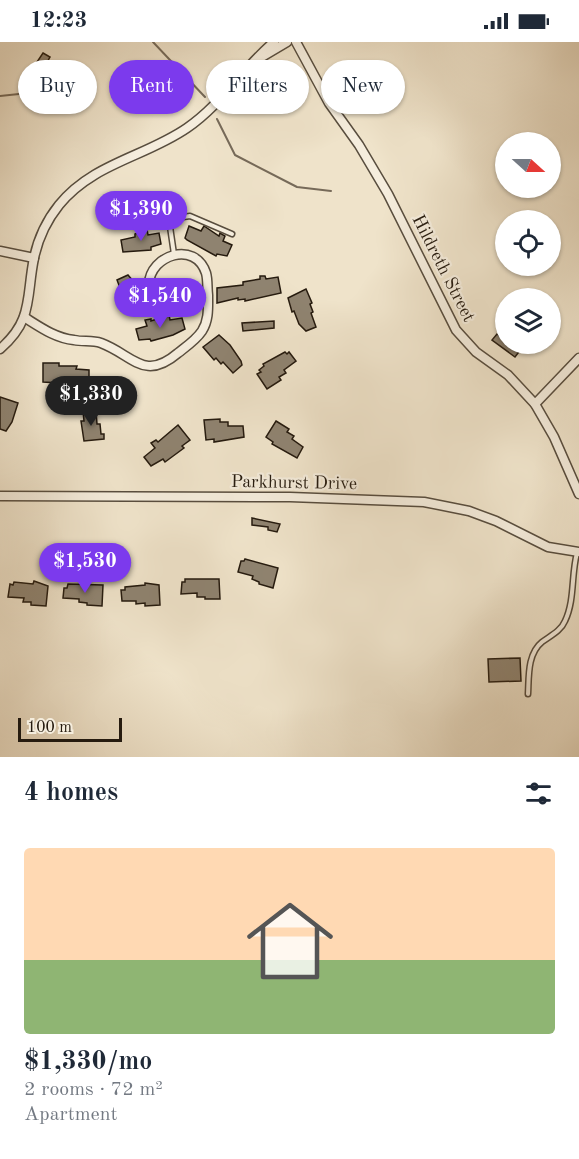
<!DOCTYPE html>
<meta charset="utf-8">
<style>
body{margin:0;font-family:"Old Standard TT",serif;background:#f6f6f7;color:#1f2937;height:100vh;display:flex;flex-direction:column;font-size:22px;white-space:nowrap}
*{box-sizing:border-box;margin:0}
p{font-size:20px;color:#747a83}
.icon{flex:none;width:33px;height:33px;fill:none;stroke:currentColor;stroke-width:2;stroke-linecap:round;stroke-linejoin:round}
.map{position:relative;height:715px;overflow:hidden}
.panel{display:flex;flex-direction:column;background:#fff;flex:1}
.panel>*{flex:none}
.banner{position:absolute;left:18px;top:18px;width:543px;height:54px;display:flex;gap:12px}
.needle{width:39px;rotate:111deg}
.tools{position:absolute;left:495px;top:90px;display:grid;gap:12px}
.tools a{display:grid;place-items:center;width:66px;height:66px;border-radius:50%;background:#fff;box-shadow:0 2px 4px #0004;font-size:30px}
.scale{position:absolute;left:18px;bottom:15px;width:104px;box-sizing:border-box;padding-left:6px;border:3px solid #261b0f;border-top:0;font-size:16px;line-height:21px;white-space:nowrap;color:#261b0f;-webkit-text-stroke:4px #f5eddd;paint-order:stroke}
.price{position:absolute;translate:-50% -51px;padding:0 14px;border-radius:21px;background:#7c3aed;color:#fff;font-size:20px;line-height:39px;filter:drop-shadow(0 2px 3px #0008)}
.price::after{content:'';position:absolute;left:50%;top:36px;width:18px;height:14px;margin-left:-9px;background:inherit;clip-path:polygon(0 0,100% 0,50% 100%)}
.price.on{background:#222;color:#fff}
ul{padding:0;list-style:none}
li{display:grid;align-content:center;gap:12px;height:318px;padding:0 24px}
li+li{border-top:2px solid #e0e1e3}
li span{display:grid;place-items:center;height:186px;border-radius:6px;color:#555}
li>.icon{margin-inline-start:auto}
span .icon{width:108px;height:108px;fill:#fffc;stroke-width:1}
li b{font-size:26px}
h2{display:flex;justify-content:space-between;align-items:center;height:72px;padding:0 24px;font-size:26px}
.tag{padding:0 21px;border-radius:27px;background:#fff;box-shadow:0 2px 4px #0004;font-size:21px;line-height:54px}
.tag.on{background:#7c3aed;color:#fff}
.status{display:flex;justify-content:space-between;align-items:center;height:42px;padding:0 30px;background:#fff;direction:ltr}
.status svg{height:16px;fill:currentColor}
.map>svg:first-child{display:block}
</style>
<div class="status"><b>12:23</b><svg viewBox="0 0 49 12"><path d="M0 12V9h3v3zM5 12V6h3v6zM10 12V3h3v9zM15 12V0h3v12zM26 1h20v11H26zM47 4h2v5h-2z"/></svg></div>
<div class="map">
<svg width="579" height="715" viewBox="0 0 579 715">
<rect width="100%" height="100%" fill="#efe3ca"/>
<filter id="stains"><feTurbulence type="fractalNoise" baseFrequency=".00333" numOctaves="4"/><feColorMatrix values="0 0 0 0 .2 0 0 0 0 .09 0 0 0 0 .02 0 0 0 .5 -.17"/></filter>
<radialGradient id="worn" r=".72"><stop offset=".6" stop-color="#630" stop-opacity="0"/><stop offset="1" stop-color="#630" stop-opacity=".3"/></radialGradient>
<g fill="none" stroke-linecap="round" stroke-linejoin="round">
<g stroke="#766a59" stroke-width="2">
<path d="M153 0 205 55"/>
<path d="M0 54 19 52"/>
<path d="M217 77 235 113 297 145 331 149"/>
</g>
</g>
<g fill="#8f8370" stroke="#261b0f" stroke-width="1.5">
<path d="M43 11 50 15 45 24 50 27 46 34 33 26Z"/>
<path d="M189 184 201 189 204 184 219 194 220 191 225 194 223 199 232 203 227 214 217 212 216 214 187 198 185 196Z"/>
<path d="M147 187 148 193 159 191 161 202 151 205V208L123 210 121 198 135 195V192Z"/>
<path d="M128 233 135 241 140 258 139 262 128 266 124 256 121 258 119 252 122 251 117 238Z"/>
<path d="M260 234H265L266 237 278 235 281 251 245 259V257L238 258V256L217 261V246L243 243V240L260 237Z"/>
<path d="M306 247 312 261 310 262 313 270 311 271 316 285 306 289 299 282 294 269 292 270 288 256Z"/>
<path d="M169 273 170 278 182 276 185 287 173 293 151 299 150 297 139 298 136 287 147 284 145 278 151 277V279Z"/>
<path d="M274 279V286L243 289 242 281Z"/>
<path d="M497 292 506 299V302H525L515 315 492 298Z"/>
<path d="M219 293 230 303 241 319 242 323 233 331 223 320 221 322 216 316 214 318 203 305Z"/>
<path d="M285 310 287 312 289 310 296 319 284 328 286 331 279 335 281 338 267 347 257 332 261 330 259 328 264 324 263 322Z"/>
<path d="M43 321H59V324H77L76 327 89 328V340L76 342 43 340Z"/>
<path d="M0 355 18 361 12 380 6 389 0 387Z"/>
<path d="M83 369H96L97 382H100L101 392H104V397L84 399 81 379H84Z"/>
<path d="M220 377V380H228V384H243L244 395 214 400V397L206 398 204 378Z"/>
<path d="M276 379 289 387 287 390 294 394 292 397 303 405 297 416 272 402 273 400 266 395Z"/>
<path d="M178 383 190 398 182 404 184 406 165 420 163 417 151 424 144 415 155 406 151 401 156 398 158 400Z"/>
<path d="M252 476 280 482 277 490 268 488V485L252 483Z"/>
<path d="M245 517 278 526 273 546 259 542V540L252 537 253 534 238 530 241 519H244Z"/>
<path d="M185 537H219L220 557H205V555H197V551L181 552 182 540H185Z"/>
<path d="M34 539 48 544 46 564 31 563V560H23L24 556 8 555 10 542 13 543 14 540 33 542Z"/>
<path d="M145 541 159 543 160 563 145 564V561L136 562V559H122L121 548H125V545L145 543Z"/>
<path d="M68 542 103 543 102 564 87 563V561L79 560V557L63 556 64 546H67Z"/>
<path d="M520 616 521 639 489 640 488 617Z"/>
</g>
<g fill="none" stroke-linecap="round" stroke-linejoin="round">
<g stroke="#584d3e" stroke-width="7">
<g id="lane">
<path d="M169 178 174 212"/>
<path d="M123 184 190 174 232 192"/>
<path d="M528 652C529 636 527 612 542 600 550 594 561 589 565 579 575 558 571 533 577 511"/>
</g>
</g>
<g stroke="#584d3e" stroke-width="11">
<g id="street">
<path d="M296 0 329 61 359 103 388 152 456 288 476 310 508 333 535 362 554 395 579 452"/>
<path d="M260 16 287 0"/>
<path d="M0 209 34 216"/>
<path d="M24 275C40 285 55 296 74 298 83 300 92 298 101 301 133 313 144 340 178 311 187 304 196 298 202 289 209 278 208 266 208 253 207 246 208 238 206 231 195 198 150 213 149 242L158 257 166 258 208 254"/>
<path d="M0 307C34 278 26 254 34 216 38 197 47 178 59 163 93 121 145 115 187 86 221 63 243 26 274 0"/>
<path d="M535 362 579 316"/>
<path d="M0 454 290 455 424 460 469 469 496 479 548 505 579 510"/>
</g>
</g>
<use href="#lane" stroke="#f5eddd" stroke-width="4"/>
<use href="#street" stroke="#f5eddd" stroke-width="8"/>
</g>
<g text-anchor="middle" stroke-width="4.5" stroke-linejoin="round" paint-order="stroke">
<g font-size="18" fill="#261b0f" stroke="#f5eddd">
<text transform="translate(444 226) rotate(63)" y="6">Hildreth Street</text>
<text transform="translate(294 440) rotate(1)" y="6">Parkhurst Drive</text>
</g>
</g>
<rect width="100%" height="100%" filter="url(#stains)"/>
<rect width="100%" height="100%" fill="url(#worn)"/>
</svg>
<div class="tools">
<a><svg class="needle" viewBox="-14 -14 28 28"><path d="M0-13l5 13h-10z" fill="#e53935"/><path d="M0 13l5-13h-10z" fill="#747a83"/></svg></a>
<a><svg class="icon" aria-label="locate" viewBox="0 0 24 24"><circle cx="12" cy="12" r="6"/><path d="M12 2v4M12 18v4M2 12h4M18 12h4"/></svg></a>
<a><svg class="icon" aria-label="layers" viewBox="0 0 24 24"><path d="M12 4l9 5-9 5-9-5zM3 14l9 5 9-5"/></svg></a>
</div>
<div class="scale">100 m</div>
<b class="price" style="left:141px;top:200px">$1,390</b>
<b class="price" style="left:160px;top:287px">$1,540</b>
<b class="price on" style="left:91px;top:385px">$1,330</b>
<b class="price" style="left:85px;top:552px">$1,530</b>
<div class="banner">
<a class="tag">Buy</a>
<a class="tag on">Rent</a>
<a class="tag">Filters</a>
<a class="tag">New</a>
</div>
</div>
<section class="panel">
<h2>4 homes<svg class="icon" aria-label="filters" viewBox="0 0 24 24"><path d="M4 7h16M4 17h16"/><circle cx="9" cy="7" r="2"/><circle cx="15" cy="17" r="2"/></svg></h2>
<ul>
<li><span style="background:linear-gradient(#ffd9b3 60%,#8fb573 0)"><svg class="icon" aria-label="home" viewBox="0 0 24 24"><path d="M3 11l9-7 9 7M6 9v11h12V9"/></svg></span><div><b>$1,330/mo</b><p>2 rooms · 72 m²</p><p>Apartment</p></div></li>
</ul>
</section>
